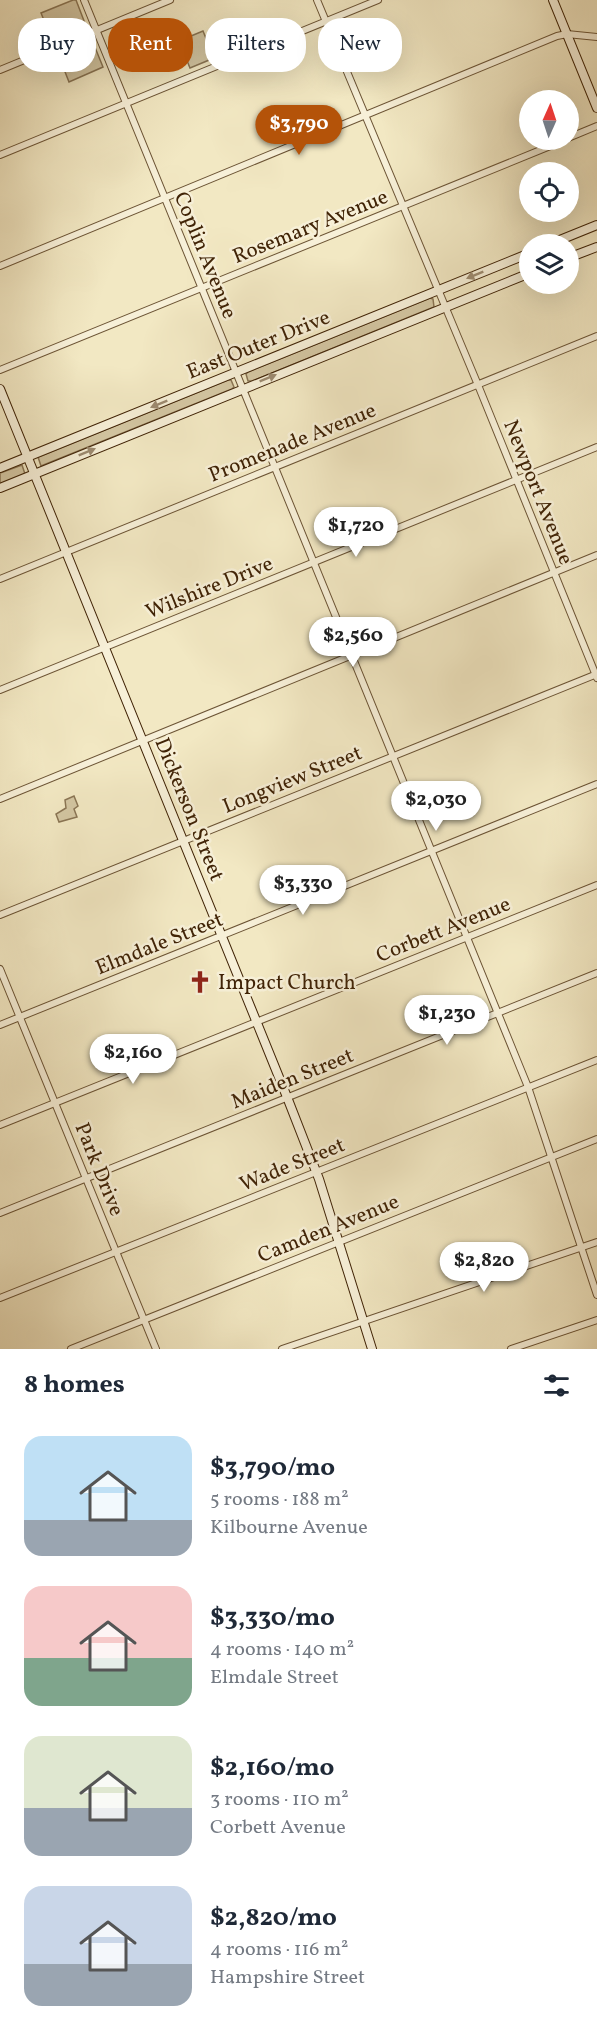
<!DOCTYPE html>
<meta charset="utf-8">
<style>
body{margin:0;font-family:Vollkorn,serif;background:#f2f2f3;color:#1f2937;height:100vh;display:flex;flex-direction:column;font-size:22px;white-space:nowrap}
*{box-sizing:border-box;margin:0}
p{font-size:20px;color:#747a83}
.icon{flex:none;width:33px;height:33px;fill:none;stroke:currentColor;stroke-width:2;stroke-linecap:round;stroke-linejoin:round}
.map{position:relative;height:1349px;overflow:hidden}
.drawer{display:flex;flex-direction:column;background:#fff;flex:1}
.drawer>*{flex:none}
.banner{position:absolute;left:18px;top:18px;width:561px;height:54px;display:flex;gap:12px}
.needle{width:39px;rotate:3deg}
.tools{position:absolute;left:519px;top:90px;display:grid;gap:12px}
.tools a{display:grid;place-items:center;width:60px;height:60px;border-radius:50%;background:#fff;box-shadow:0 6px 24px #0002;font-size:30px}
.price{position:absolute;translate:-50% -51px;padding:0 14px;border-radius:21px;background:#fff;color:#222;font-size:20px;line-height:39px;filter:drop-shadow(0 2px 3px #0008)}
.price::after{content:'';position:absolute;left:50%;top:36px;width:18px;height:14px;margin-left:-9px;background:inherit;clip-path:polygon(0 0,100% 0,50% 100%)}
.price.active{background:#b45309;color:#fff}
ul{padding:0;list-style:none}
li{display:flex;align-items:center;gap:18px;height:150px;padding:0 24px}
li span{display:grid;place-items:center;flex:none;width:168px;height:120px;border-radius:18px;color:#555}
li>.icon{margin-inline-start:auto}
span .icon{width:72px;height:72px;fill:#fffc;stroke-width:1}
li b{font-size:26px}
h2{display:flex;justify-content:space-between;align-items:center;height:72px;padding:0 24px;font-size:26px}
.tag{padding:0 21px;border-radius:24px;background:#fff;box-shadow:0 6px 24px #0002;font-size:21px;line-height:54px}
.tag.active{background:#b45309;color:#fff}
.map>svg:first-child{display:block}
</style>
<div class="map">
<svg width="597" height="1349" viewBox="0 0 597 1349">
<rect width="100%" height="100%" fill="#f2e8c3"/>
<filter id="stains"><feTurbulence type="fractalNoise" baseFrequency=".00333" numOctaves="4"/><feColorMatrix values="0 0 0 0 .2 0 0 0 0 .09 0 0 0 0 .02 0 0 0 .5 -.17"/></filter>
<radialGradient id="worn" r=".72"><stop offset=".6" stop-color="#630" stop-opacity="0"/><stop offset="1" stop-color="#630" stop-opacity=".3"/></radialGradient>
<g fill="#d4c7a3" stroke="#8a7554" stroke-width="1.5">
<path d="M73 0H76L86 26 52 40 41 13Z"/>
<path d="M203 31 214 58 190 68 179 41Z"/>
<path d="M92 40 103 67 69 82 58 54Z"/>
<path d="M430 298 433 299 434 307 252 381H248L246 374 248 372Z"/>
<path d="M228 380H231L234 387 232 389 41 466 38 457Z"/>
<path d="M22 465 25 474 0 484V473Z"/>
<path d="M74 796 78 806 74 809 77 817 59 822 56 814 66 808 65 800Z"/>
</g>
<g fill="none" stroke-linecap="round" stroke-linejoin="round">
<g stroke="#6c5435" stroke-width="8">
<g id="street">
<path d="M84 0 528 1087 597 1295"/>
<path d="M317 0 478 385 597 678"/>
<path d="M0 70 170 0"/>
<path d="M568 138 597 126"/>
<path d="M0 155 378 0"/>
<path d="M0 266 557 36 567 34 597 37"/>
<path d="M0 370 565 140"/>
<path d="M0 579 597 336"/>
<path d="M0 690 597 447"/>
<path d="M0 799 597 555"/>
<path d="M0 915 597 674"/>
<path d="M0 969 156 1349"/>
<path d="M0 1025 597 784"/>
<path d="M0 1125 597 885"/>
<path d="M0 1213 597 973"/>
<path d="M0 1298 597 1060"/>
<path d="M71 1349 597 1139"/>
<path d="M282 1349 597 1242"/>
<path d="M511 1349 597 1320"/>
</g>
</g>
<g stroke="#402306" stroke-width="10">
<g id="secondary">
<path d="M553 0 597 108"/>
<path d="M550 244 597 225"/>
<path d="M568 258 597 247"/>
<path d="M0 389 287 1097 319 1179 372 1349"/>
<path d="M0 468 530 253"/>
<path d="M0 488 530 273"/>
</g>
</g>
<use href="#street" stroke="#f7f0d8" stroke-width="6"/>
<use href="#secondary" stroke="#f7f0d8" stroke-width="8"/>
</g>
<defs><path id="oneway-solid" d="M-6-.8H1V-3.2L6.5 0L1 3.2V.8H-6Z" transform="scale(1.5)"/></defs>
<g fill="#9c8a6f">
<use href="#oneway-solid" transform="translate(475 275) rotate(158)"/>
<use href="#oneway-solid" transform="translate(268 378) rotate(-22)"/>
<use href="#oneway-solid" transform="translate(159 404) rotate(158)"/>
<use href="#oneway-solid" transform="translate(87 452) rotate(-22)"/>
</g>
<defs>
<g id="church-bare" transform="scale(1.8)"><path d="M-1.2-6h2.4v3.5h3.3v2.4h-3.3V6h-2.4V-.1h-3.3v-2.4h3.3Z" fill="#8f2418" stroke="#f7f0d8" stroke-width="2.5" paint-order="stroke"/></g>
</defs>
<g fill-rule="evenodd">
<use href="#church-bare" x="200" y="982"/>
</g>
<g text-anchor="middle" stroke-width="5" stroke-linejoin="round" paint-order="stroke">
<g font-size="21" fill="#402306" stroke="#f7f0d8">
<text transform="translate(310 226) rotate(-22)" y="7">Rosemary Avenue</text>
<text transform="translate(206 255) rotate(68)" y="7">Coplin Avenue</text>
<text transform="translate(258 344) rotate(-22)" y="7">East Outer Drive</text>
<text transform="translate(292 442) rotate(-22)" y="7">Promenade Avenue</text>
<text transform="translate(539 492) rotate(68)" y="7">Newport Avenue</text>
<text transform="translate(209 587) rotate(-22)" y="7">Wilshire Drive</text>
<text transform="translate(292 779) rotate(-22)" y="7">Longview Street</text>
<text transform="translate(190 809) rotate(68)" y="7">Dickerson Street</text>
<text transform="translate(443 929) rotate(-22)" y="7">Corbett Avenue</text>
<text transform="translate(159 943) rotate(-22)" y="7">Elmdale Street</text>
<text transform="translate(292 1078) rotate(-22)" y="7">Maiden Street</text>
<text transform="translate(292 1164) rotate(-22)" y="7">Wade Street</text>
<text transform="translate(100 1169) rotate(68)" y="7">Park Drive</text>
<text transform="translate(328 1228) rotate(-22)" y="7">Camden Avenue</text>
</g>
<g font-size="21" fill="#402306" stroke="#f7f0d8" text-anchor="start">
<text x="218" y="989">Impact Church</text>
</g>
</g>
<rect width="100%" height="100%" filter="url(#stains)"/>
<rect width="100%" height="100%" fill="url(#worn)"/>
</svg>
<div class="tools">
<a><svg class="needle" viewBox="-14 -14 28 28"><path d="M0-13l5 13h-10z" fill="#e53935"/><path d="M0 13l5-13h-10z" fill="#747a83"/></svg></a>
<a><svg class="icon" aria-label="locate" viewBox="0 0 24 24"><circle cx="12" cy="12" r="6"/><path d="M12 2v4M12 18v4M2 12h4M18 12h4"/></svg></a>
<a><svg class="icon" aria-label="layers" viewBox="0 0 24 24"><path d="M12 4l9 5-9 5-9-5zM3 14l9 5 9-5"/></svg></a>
</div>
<b class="price active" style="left:299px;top:156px">$3,790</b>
<b class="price" style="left:356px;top:558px">$1,720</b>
<b class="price" style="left:353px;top:668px">$2,560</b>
<b class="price" style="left:436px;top:832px">$2,030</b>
<b class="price" style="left:303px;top:916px">$3,330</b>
<b class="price" style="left:447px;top:1046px">$1,230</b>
<b class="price" style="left:133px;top:1085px">$2,160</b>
<b class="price" style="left:484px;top:1293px">$2,820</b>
<div class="banner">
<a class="tag">Buy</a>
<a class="tag active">Rent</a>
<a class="tag">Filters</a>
<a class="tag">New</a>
</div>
</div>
<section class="drawer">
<h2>8 homes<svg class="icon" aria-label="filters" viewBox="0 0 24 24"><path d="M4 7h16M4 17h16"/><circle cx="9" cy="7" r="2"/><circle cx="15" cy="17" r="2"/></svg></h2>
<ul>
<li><span style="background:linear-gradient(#bfe0f5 70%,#9aa5b1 0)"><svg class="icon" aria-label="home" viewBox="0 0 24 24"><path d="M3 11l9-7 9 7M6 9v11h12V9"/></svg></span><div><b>$3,790/mo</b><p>5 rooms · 188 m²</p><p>Kilbourne Avenue</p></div></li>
<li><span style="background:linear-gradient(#f6c9c9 60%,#7fa58c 0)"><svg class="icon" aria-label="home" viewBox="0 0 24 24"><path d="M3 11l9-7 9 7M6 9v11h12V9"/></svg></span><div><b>$3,330/mo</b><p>4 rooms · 140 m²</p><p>Elmdale Street</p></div></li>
<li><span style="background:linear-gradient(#dfe7d0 60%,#9aa5b1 0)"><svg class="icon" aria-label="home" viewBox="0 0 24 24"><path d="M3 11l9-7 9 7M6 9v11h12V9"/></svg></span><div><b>$2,160/mo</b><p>3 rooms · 110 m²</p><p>Corbett Avenue</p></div></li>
<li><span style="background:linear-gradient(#c9d6e8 65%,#9aa5b1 0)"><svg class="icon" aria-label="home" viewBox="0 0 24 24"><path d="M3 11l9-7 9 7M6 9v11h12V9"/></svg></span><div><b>$2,820/mo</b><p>4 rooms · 116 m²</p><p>Hampshire Street</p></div></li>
</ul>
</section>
